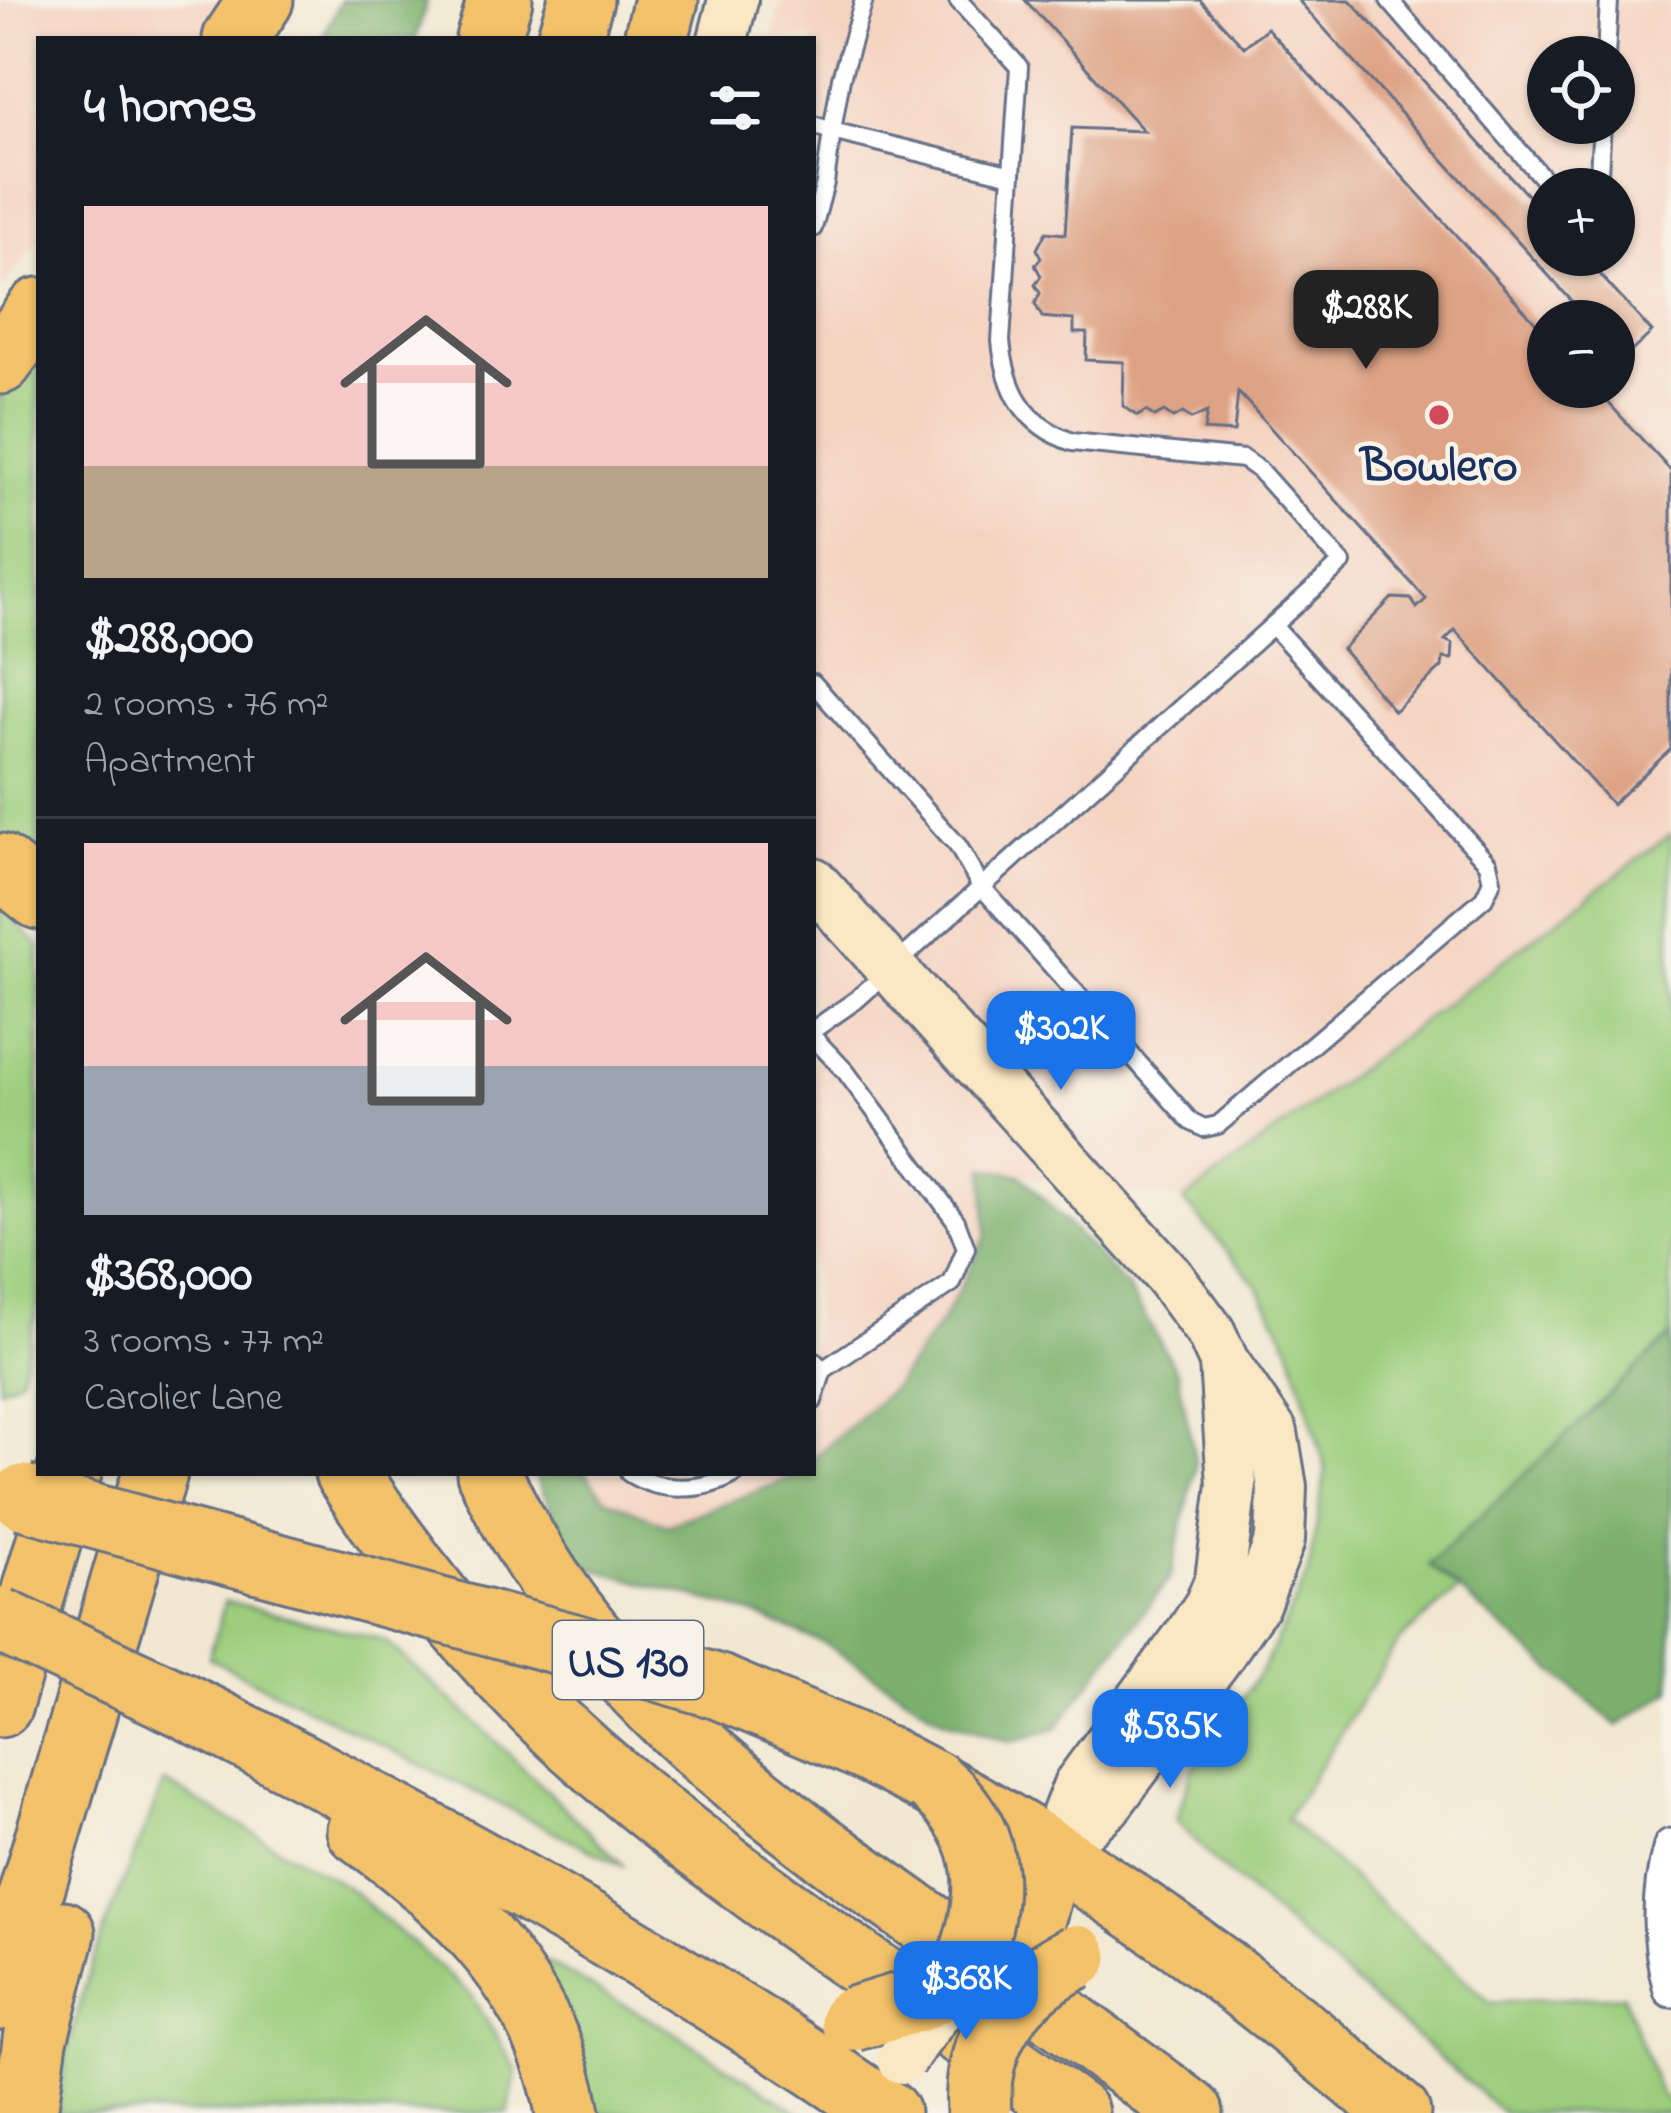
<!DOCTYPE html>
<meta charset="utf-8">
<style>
body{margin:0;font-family:"Indie Flower",sans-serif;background:#242831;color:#f1f3f6;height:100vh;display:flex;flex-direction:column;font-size:45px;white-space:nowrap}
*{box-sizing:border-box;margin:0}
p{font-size:39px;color:#9ea1a6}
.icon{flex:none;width:66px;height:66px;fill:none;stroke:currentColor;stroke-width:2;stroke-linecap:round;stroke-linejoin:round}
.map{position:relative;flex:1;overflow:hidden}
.drawer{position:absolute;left:36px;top:36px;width:780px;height:1440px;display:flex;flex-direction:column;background:#171b24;border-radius:0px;box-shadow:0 3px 9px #0004}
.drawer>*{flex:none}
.tools{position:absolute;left:1527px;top:36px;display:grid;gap:24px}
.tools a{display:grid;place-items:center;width:108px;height:108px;border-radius:50%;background:#171b24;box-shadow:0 3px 9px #0004;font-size:60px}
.price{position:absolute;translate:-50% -102px;padding:0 27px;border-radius:24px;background:#1a73e8;color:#fff;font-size:39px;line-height:78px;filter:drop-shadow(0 3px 6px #0008)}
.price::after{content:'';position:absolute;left:50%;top:72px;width:36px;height:27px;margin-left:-18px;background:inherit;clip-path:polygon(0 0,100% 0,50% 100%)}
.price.current{background:#222;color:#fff}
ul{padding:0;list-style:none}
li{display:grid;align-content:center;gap:24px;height:636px;padding:0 48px}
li+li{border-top:3px solid #363941}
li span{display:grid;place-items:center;height:372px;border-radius:0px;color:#555}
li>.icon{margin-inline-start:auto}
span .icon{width:216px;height:216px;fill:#fffc;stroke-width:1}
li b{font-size:51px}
h2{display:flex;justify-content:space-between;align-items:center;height:144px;padding:0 48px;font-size:51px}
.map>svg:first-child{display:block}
</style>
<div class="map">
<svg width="1671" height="2113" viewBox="0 0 1671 2113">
<rect width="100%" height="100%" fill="#f7f3e8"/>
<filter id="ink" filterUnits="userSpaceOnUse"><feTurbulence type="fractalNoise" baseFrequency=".00833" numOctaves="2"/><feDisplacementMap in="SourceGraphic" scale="24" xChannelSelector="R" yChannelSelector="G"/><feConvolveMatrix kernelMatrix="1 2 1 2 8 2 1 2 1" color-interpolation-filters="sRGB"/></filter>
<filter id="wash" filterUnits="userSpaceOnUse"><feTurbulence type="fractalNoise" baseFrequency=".004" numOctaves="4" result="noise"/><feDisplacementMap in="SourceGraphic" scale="48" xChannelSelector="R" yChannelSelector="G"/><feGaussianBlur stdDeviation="2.7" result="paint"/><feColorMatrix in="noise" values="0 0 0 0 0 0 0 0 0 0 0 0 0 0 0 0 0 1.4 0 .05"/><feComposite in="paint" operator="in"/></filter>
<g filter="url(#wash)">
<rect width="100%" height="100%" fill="#f2e8d2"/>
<g fill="#f5d3c1" fill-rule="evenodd">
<path d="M0 0H232L201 39H39V240L0 289Z"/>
<path d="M782 0H1671V379L1663 397 1671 406V834L1184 1201 985 1168 988 1235 944 1318 893 1388 813 1458V39H772ZM1548 57H1614V123H1548ZM1548 189H1614V255H1548ZM1548 321H1614V387H1548Z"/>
<path d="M586 1473H795L787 1480 667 1525 604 1497Z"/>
</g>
<g fill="#9bcd7c" stroke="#5b7e6d" stroke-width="3">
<path d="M39 350V862L0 836V399Z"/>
<path d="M1671 834V1336L1430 1564 1459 1590 1400 1640 1286 1819 1491 2003 1623 1995 1660 2094 1671 2105V2113H1503L1215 1862 1176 1820 1192 1771 1263 1668 1308 1575 1326 1469 1290 1346 1258 1286 1184 1201Z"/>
<path d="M0 904 39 946V1301L20 1378 0 1388Z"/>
<path d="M225 1601 384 1640 480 1726 625 1867 209 1658Z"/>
<path d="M164 1782 347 1887 469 1993 517 2070 508 2113H58C68 1998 122 1888 164 1782Z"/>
<path d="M544 1961 672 2031 800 2113H589L538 1965Z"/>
</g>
<g fill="#7cb06c" stroke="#4c7065" stroke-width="3">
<path d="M341 0H427L416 39H322Z"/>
<path d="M985 1168 1021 1175 1128 1288 1178 1373 1196 1465 1171 1576 1056 1729 1011 1742 942 1719 826 1644 754 1614 580 1565 533 1473H586L604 1497 667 1525 787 1480 795 1473H813V1458L893 1388 944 1318 987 1235Z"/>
<path d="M1671 1336V1691L1618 1726 1429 1565Z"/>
</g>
<g id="blocks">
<g fill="#dea385">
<path d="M1025 0H1200L1244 47 1267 28 1548 336V387H1594L1671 471V749L1612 804 1455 630 1445 640 1453 644 1452 659 1443 658 1442 667 1394 711 1342 649 1392 598 1411 599 1417 608 1426 599 1238 392 1234 432 1204 430 1207 412 1191 419 1183 413 1173 418 1164 412 1155 417 1146 411 1138 416 1123 406 1124 362 1086 360 1087 333H1074V320L1042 317 1035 304 1040 293 1035 285 1041 276 1035 265 1041 258 1037 249 1046 232 1065 234 1072 128 1144 131Z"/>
<path d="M1298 0H1350L1548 218V255H1582L1652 332 1624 358 1614 347V321H1590Z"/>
</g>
</g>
</g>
<g filter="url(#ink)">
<use href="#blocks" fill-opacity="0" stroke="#667087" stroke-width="3"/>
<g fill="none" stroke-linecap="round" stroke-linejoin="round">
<g stroke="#667087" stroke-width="22">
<g id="lane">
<path d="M864 0 841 78 832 131 1012 175"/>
<path d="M1389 0 1552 189"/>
<path d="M1606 57 1609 0"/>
<path d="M813 125 832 131 825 183 813 228"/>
<path d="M1598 189 1602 123"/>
<path d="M813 683 958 846 980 885 1190 1121 1204 1128 1218 1125 1484 898 1492 881 1488 863 1274 627"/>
<path d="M813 1030 856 1000 1342 563 1259 470 1243 459 1072 442C1023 424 1006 390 1001 341L1019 67 958 0"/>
<path d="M813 1037 846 1072 956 1221 966 1248 952 1283 823 1370 813 1360"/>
<path d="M813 1401 823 1370"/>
<path d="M629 1473C660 1493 705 1492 736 1473"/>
</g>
</g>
<g stroke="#667087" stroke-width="39">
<path id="street" d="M1671 1846C1657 1895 1658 1942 1671 1990"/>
</g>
<g stroke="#667087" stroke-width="54">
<g id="secondary">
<path d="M723 39 733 0"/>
<path d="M813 882 1168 1275 1211 1333 1224 1362 1273 1433 1282 1487 1280 1540 1256 1602 1215 1661 1106 1806 1051 1854"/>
<path d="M1054 1846 1078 1785 1190 1634 1209 1605 1220 1579 1232 1485 1224 1362"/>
</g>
</g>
<g stroke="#667087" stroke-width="69">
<g id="highway">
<path d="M235 39 261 0"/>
<path d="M488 39 500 0"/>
<path d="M569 39 581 0"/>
<path d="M656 39 666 0"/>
<path d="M0 362 39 310"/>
<path d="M0 866 39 897"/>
<path d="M347 1473C415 1576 496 1676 589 1757 740 1890 913 1996 1076 2113"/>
<path d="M489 1473C581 1675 755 1803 931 1926 1019 1987 1106 2048 1191 2113"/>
<path d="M181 1704C425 1828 661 1958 887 2113"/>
<path d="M0 1705 69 1473"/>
<path d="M864 1748C1057 1842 1237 1973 1398 2113"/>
<path d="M359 1830C459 1901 547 1988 568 2113"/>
<path d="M1030 1929 1051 1854"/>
<path d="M0 1998 155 1473"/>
<path d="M25 2113 35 2040 63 1933"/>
</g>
</g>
<use href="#lane" stroke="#fff" stroke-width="16"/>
<use href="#street" stroke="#fff" stroke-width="33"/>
<use href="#secondary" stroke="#fae7c3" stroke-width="48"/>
<use href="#highway" stroke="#f3c26a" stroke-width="63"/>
<g stroke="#667087" stroke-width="54" stroke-linecap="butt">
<path id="secondary-bridge" d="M902 2059 960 1981"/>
</g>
<g stroke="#667087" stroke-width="69" stroke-linecap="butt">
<g id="highway-bridge">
<path d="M23 1497 655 1668 719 1687 864 1748"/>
<path d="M0 1620 181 1704"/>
<path d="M853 2019 920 1999 963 1977C993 1905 1000 1836 932 1781"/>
<path d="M979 2112C974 2040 1013 1988 1076 1957"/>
</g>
</g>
<use href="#secondary-bridge" stroke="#fae7c3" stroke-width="48"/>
<use href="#highway-bridge" stroke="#f3c26a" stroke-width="63"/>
</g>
</g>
<circle fill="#d1495b" stroke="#f7f3e8" stroke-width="4.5" cx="1439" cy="415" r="12"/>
<g text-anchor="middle" stroke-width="9" stroke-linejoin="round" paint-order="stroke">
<rect fill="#f7f3e8" stroke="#5d6a87" stroke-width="3" x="553" y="1621" width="150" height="78" rx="9"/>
<g font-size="45" font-weight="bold" fill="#1b2f5e">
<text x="628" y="1676">US 130</text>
</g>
<g font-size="48" font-weight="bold" fill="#1b2f5e" stroke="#f7f3e8">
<text x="1439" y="480">Bowlero</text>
</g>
</g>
</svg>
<div class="tools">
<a><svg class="icon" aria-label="locate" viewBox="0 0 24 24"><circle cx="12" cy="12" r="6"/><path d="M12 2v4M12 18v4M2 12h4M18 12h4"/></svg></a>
<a>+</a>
<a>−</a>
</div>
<b class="price current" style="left:1366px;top:372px">$288K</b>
<b class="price" style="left:1061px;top:1093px">$302K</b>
<b class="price" style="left:1170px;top:1791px">$585K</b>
<b class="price" style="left:966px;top:2043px">$368K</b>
<section class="drawer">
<h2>4 homes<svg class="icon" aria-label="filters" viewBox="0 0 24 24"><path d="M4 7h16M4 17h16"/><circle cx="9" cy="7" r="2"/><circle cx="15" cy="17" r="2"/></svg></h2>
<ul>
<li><span style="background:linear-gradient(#f6c9c9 70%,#b9a48a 0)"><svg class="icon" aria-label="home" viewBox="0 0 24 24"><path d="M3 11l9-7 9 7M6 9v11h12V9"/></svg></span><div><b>$288,000</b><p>2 rooms · 76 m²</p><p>Apartment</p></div></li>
<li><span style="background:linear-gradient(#f6c9c9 60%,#9aa5b1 0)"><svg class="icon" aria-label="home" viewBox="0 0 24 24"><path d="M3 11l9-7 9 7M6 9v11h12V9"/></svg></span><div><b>$368,000</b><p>3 rooms · 77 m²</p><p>Carolier Lane</p></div></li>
</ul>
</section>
</div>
